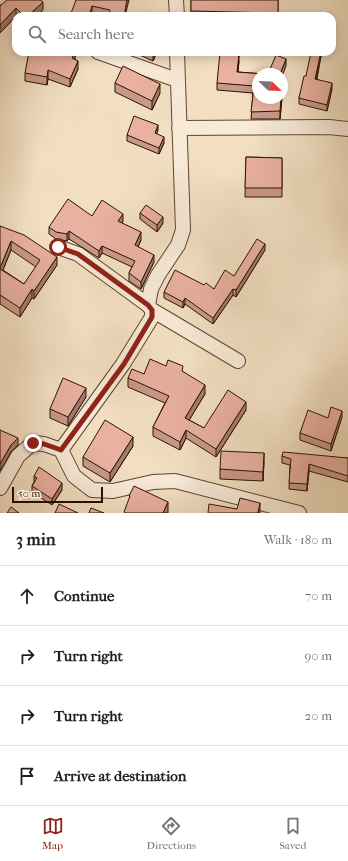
<!DOCTYPE html>
<html lang="en">
<head>
<meta charset="utf-8">
<style>
  body { margin:0; font-family:"IM FELL French Canon",serif; background:#f6f6f6; color:#202124 }
  .compass { position:absolute; left:252px; top:68px; width:36px; height:36px; border-radius:50%; background:#fff; box-shadow:0 2px 10px #0003; rotate:113deg }
  .scale { position:absolute; left:12px; bottom:10px; width:91px; box-sizing:border-box; padding-left:4px; border:2px solid #2d1201; border-top:0; font-size:11px; line-height:14px; white-space:nowrap; color:#2d1201; -webkit-text-stroke:3px #f7ead7; paint-order:stroke }
  .stop { position:absolute; width:12px; height:12px; margin:-9px; border:3px solid #8f2418; border-radius:50%; background:#fff }
  .stop.end { background:#8f2418; border-color:#fff; box-shadow:0 1px 4px #0008 }
  .list { margin:0; padding:0; list-style:none }
  h2 { display:flex; justify-content:space-between; align-items:center; height:52px; margin:0; padding:0 16px; font-size:17px }
  h2 small { font-size:13px; font-weight:400; color:#757577 }
  .list li { display:grid; grid-template-columns:26px 1fr auto; gap:12px; align-items:center; box-sizing:border-box; height:60px; padding:0 16px; border-top:1px solid #e0e0e0 }
  .list b { display:block; font-size:15px; white-space:nowrap }
  .list em { font-size:13px; font-style:normal; color:#757577 }
  .icon { flex:none; width:22px; height:22px; fill:none; stroke:currentColor; stroke-width:2; stroke-linecap:round; stroke-linejoin:round }
  .map { position:relative; flex:none; width:348px; height:513px; overflow:hidden }
  .search { position:absolute; background:#fff; box-shadow:0 2px 10px #0003; left:12px; right:12px; top:12px; height:44px; display:flex; align-items:center; gap:10px; box-sizing:border-box; padding:0 14px; border-radius:12px; color:#757577; font-size:15px }
  .sheet { height:292px; background:#fff }
  nav { display:flex; justify-content:space-around; align-items:center; box-sizing:border-box; height:56px; border-top:1px solid #e0e0e0; background:#fff; font-size:11px; color:#757577 }
  nav a { display:grid; justify-items:center; gap:2px }
  nav .on { color:#8f2418 }
  .map>svg:first-child { display:block }
  .lines { fill:none; stroke-linecap:round; stroke-linejoin:round }
  .street-casing { stroke:#5e4531; stroke-width:16 }
  .street { stroke:#f7ead7; stroke-width:14 }
  .wall { fill:#c8988a; stroke:#2d1201; fill-rule:evenodd }
  .shaded-wall { fill:#a37c70; stroke:#2d1201 }
  .building { fill:#e9b1a0; stroke:#2d1201 }
  .route { stroke:#8f2418; stroke-width:5 }
</style>
</head>
<body>
<div class="map">
<svg width="348" height="513" viewBox="0 0 348 513">
  <rect width="100%" height="100%" fill="#f2dfc2"/>
  <filter id="stains"><feTurbulence type="fractalNoise" baseFrequency=".005" numOctaves="4"/><feColorMatrix values="0 0 0 0 .2 0 0 0 0 .09 0 0 0 0 .02 0 0 0 .5 -.17"/></filter>
  <radialGradient id="worn" r=".72"><stop offset=".6" stop-color="#630" stop-opacity="0"/><stop offset="1" stop-color="#630" stop-opacity=".3"/></radialGradient>
  <g class="lines">
    <g class="street-casing">
      <path id="street" d="M176,0L177,16
        M98,52L177,80
        M179,128L329,127L348,129
        M58,247L78,254L148,305L152,310V317L123,364L61,450
        M148,305L151,289L158,275L178,245L183,230L177,52
        M152,310L238,361
        M0,488L18,456L33,443L44,444L61,450L74,476L92,490L113,491L153,482L175,481L299,513"/>
    </g>
    <use href="#street" class="street"/>
  </g>
  <path class="wall" d="M104,0L125,16H107L92,13L70,16Z
    M191,0H278V16H191Z
    M0,5L43,10L36,16H16L0,33Z
    M75,52V59L78,69L70,87L48,79L47,85L25,81V73Z
    M133,52H157L153,61Z
    M321,52V56L317,79L332,89L327,111L299,104V98L306,76Z
    M239,61L238,72L264,74L258,98H282L280,119H251L253,93L217,90V83Z
    M115,83L160,93L152,110L115,92Z
    M158,130L156,134L164,143L159,154L127,141V135Z
    M246,157L282,158V197H245Z
    M140,213L163,223L157,232L140,219Z
    M92,216L123,221L122,223L141,240L138,247L154,262L141,289L129,281V273L132,267L102,253L99,258L69,239L67,241L56,239L49,234V227Z
    M0,226L57,265L34,299L32,298L20,317L0,304ZM11,250L36,267L24,284L3,270Z
    M265,250L236,297L233,295L213,324L185,304L183,308L164,298V292L204,285L214,289L234,276Z
    M183,372L205,394L189,420L204,428L246,410L216,457L186,438L180,450L153,436V427L165,403L128,387V378L144,374Z
    M86,397L68,426L50,418V409Z
    M342,417L331,451L300,440V433L328,418Z
    M133,446L110,482L83,466V457Z
    M282,456L348,458V482L309,471L307,491L289,489L290,465L282,463Z
    M264,462L263,481L220,479V469Z
    M34,476L62,490L52,505L32,492V486L34,482Z"/>
  <path class="shaded-wall" d="M127,0H129L125,16H124Z
    M43,2V10L36,16H28Z
    M92,6V13L91,16H89Z
    M16,8V16L0,33V25Z
    M75,52V59L72,66V58Z
    M154,52H157L153,61V55Z
    M321,52V56L315,85V79Z
    M239,54V61L237,79V72Z
    M286,59V66L282,76V74H280Z
    M78,61V69L70,87V79Z
    M48,70V79L47,85V77Z
    M332,83V89L327,111V105Z
    M160,84V93L152,110V101Z
    M281,98H282L280,119V111Z
    M158,125V130L155,138V133Z
    M164,137V143L159,154V148Z
    M123,214V221L118,228V221Z
    M163,217V223L157,232V225Z
    M69,231V239L67,241V234Z
    M141,232V240L135,253V245Z
    M11,241V250L0,277V268Z
    M265,244V250L236,297V290Z
    M102,246V253L99,258V251Z
    M154,255V262L141,289V282Z
    M57,257V265L34,299V291Z
    M32,289V298L20,317V308Z
    M233,289V295L213,324V318Z
    M185,298V304L183,308V302Z
    M205,385V394L185,427V418Z
    M86,388V397L68,426V417Z
    M246,402V410L216,457V449Z
    M342,411V417L331,451V444Z
    M186,430V438L180,450V442Z
    M133,437V446L110,482V473Z
    M18,438V445L11,452L0,471V464L11,445Z
    M264,453V462L263,481V472Z
    M309,464V471L307,491V484Z
    M62,483V490L52,505V499Z
    M168,502V513H163Z
    M260,503V513H258Z"/>
  <path class="building" d="M7,0H40L43,2L28,16H24L16,8L0,25V5V6Z
    M76,0H127L124,16H109L110,10L92,6L89,16H70Z
    M191,0H278V13L191,11Z
    M29,52H75L72,58L78,61L70,79L48,70L47,77L25,73Z
    M147,52H154L153,55Z
    M220,52L239,54L237,72L264,74H258V98H281L280,111L251,112L254,86L217,83Z
    M311,52H321L315,79L332,83L327,105L299,98L304,76H306Z
    M276,55L286,59L280,74H268Z
    M123,66L160,84L152,101L115,83Z
    M134,116L158,125L155,133L164,137L159,148L127,135Z
    M246,157L282,158V188H245Z
    M68,199L92,216L102,200L123,214L118,221L141,232L135,245L154,255L141,282L129,273L135,261L102,246L99,251L69,231L67,234L56,232L49,227Z
    M146,205L163,217L157,225L140,213Z
    M0,226L24,235L57,257L34,291L32,289L20,308L0,295V269L24,284L40,260L11,241L0,268Z
    M257,239L265,244L236,290L233,289L213,318L185,298L183,302L164,292L175,270L204,285L206,283L214,289L225,270L234,276Z
    M150,359L166,366L168,360L183,366L182,371L205,385L185,418L204,428L228,390L246,402L216,449L186,430L180,442L153,427L169,396L128,378L132,369L144,374Z
    M63,378L86,388L68,417L50,409Z
    M331,407L342,411L331,444L300,433L308,410L328,418Z
    M105,420L133,437L110,473L83,457Z
    M0,430L18,438L11,445L0,464Z
    M221,451L264,453L263,472L220,469Z
    M283,452L348,458V476L309,464L307,484L289,483L291,459L282,456Z
    M39,467L62,483L52,499L32,486L37,478L34,476Z
    M134,486L168,502L163,513H126L124,512L130,496H129Z
    M240,498L260,503L258,513H208L209,504L237,509Z
    M59,504L78,513H55Z
    M11,507L19,513H7Z
    M91,508L104,513H89Z"/>
  <g class="lines">
    <path class="route" d="M33,443L44,444L61,450L124,364L152,317V310L148,305L78,254L58,247"/>
  </g>
  <rect width="100%" height="100%" filter="url(#stains)"/>
  <rect width="100%" height="100%" fill="url(#worn)"/>
</svg>
<svg class="compass" viewBox="-18 -18 36 36"><path d="M0-13l5 13h-10z" fill="#e53935"/><path d="M0 13l5-13h-10z" fill="#757577"/></svg>
<div class="scale">50 m</div>
<div class="stop" style="left:58px;top:247px"></div>
<div class="stop end" style="left:33px;top:443px"></div>
<div class="search"><svg class="icon" aria-label="search" viewBox="0 0 24 24"><circle cx="10" cy="10" r="6"/><path d="M15 15l6 6"/></svg>Search here</div>
</div>
<section class="sheet">
<h2>3 min<small>Walk · 180 m</small></h2>
<ul class="list">
<li><svg class="icon" aria-label="ahead" viewBox="0 0 24 24"><path d="M12 20V5M6 11l6-6 6 6"/></svg><div><b>Continue</b></div><em>70 m</em></li>
<li><svg class="icon" aria-label="right" viewBox="0 0 24 24"><path d="M7 20v-9h11M14 6l5 5-5 5"/></svg><div><b>Turn right</b></div><em>90 m</em></li>
<li><svg class="icon" aria-label="right" viewBox="0 0 24 24"><path d="M7 20v-9h11M14 6l5 5-5 5"/></svg><div><b>Turn right</b></div><em>20 m</em></li>
<li><svg class="icon" aria-label="arrive" viewBox="0 0 24 24"><path d="M6 21V4h12l-3 4 3 4H6"/></svg><div><b>Arrive at destination</b></div></li>
</ul>
</section>
<nav>
<a class="on"><svg class="icon" aria-label="map" viewBox="0 0 24 24"><path d="M3 6l6-2 6 2 6-2v14l-6 2-6-2-6 2zM9 4v14M15 6v14"/></svg>Map</a>
<a><svg class="icon" aria-label="directions" viewBox="0 0 24 24"><path d="M12 3l9 9-9 9-9-9zM9 14v-3h6M13 9l2 2-2 2"/></svg>Directions</a>
<a><svg class="icon" aria-label="saved" viewBox="0 0 24 24"><path d="M7 4h10v16l-5-4-5 4z"/></svg>Saved</a>
</nav>
</body>
</html>
